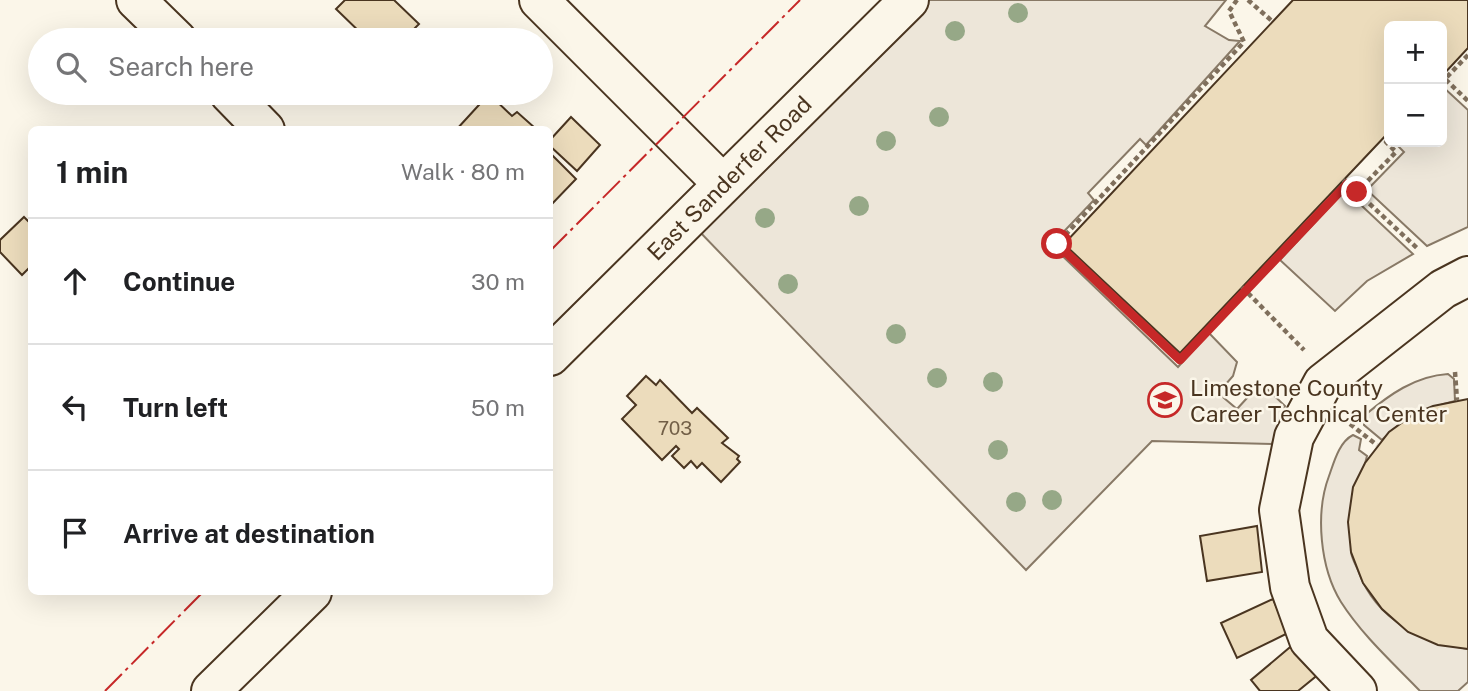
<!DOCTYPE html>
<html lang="en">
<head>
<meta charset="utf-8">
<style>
  body { margin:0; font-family:"Public Sans",sans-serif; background:#f6f6f6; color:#202124 }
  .controls { position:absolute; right:21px; top:21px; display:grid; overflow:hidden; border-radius:10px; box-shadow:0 7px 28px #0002 }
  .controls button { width:63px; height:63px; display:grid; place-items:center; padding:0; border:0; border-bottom:2px solid #e0e0e0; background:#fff; color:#202124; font:35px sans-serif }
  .stop { position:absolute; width:21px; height:21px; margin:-16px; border:5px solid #c62828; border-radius:50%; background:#fff }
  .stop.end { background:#c62828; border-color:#fff; box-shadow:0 2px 7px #0008 }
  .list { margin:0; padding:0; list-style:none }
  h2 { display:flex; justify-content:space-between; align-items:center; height:91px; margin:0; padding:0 28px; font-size:30px }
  h2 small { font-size:23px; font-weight:400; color:#757577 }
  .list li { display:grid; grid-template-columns:46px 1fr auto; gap:21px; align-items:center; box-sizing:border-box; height:126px; padding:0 28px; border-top:2px solid #e0e0e0 }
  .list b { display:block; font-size:26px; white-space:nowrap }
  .list em { font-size:23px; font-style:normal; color:#757577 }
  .icon { flex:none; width:38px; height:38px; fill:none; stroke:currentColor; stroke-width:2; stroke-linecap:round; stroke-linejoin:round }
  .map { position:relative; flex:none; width:1468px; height:691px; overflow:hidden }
  .search { position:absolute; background:#fff; box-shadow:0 7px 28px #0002; left:28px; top:28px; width:525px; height:77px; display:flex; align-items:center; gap:18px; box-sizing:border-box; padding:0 24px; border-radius:38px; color:#757577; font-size:26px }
  .panel { position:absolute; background:#fff; box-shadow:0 7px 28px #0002; left:28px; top:126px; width:525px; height:469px; border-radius:10px }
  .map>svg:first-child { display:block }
  .green { fill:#ede6d9; stroke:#887966; stroke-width:2 }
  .building { fill:#ecdcbc; stroke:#4a3520; stroke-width:2 }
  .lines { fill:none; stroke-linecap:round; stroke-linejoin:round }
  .minor-casing { stroke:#4a3520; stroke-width:42 }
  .path { stroke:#7f6f5c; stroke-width:4.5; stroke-dasharray:5 3.5; stroke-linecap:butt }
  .minor { stroke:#fbf6e9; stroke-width:38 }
  .power { stroke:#c62828; stroke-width:2; stroke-dasharray:24 5 3.5 5; stroke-linecap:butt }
  .tree { fill:#96a887 }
  .route { stroke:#c62828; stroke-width:9 }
  .labels { text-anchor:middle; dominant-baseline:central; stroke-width:5; stroke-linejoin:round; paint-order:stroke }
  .number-label { font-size:19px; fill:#725f47 }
  .street-label { font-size:23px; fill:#4a3520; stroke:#fbf6e9 }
  .poi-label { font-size:23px; fill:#4a3520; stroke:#fbf6e9; text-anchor:start }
</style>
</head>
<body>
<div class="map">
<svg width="1468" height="691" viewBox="0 0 1468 691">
  <rect width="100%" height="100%" fill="#fbf6e9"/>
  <path class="green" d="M929,0H1226L1205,26L1229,40L1240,41L1146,145L1140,139L1088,193L1094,200L1051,245L1178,367L1209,333L1237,362L1233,376L1218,393L1237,409L1257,387L1264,386L1285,406L1272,444L1152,441L1026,570L697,229Z
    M1442,86L1468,110V227L1427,246L1367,190L1404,152L1394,142H1442Z
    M1345,190L1413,254L1367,281L1335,311L1280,260Z
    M1448,374L1454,379L1455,401C1429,407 1400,420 1382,440L1364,425L1365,415C1389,395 1415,376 1448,374Z
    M1353,435L1361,439L1359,450L1367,456C1363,470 1350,539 1351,552C1352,559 1357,567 1359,573C1377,620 1421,642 1468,649V682L1458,691H1420C1393,663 1362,635 1341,602C1320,568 1315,513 1329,476C1334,462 1339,442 1353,435Z"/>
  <path class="building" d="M345,0H394L419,24L403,40H368L336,9Z
    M1293,0H1468V48L1442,76V26H1389V132L1180,353L1064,244Z
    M489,94L512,116L517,112L535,128L456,130Z
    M571,117L600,145L577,171L550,146V140Z
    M550,153L576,179L550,206Z
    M24,217L32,225V265L22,275L0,252V240Z
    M646,376L656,385L660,380L692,413L697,408L728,438L722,443L739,456L737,459L740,462L721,482L702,463L697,468L691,461L684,468L672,456L679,449L676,446L662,460L622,419L636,405L627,396Z
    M1468,399V649L1438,645L1408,632L1382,609L1363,583L1351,552L1348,522L1353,487L1365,463L1389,432L1414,414L1433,406Z
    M1257,526L1262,572L1207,581L1200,536Z
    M1273,599L1288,633L1237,658L1221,623Z
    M1295,643L1320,673L1298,691H1260L1251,680Z"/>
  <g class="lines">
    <g class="minor-casing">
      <path id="minor" d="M136,0L177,40
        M539,0L723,184
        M229,93L265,130
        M550,356L909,0
        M211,691L312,592
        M1357,691L1309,640L1290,587L1279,510L1294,437L1323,383L1443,289L1468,276"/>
    </g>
    <path class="path" d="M1237,0L1229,11L1244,42L1057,244L1180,360L1347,184
      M1248,0L1272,21
      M1468,55L1445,79L1468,101
      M1343,180L1357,192L1396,152L1386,142L1389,138
      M1357,192L1418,249
      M1242,287L1304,350
      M1455,372L1457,400
      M1350,424L1377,445"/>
    <use href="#minor" class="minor"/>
    <path class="power" d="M550,251L800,0
      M105,691L203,592"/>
  </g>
  <g class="tree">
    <circle cx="1018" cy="13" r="10"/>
    <circle cx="955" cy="31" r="10"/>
    <circle cx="939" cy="117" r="10"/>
    <circle cx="886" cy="141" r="10"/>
    <circle cx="859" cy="206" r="10"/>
    <circle cx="765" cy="218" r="10"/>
    <circle cx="788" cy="284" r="10"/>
    <circle cx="896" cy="334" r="10"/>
    <circle cx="937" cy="378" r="10"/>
    <circle cx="993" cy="382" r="10"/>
    <circle cx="998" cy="450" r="10"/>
    <circle cx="1052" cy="500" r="10"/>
    <circle cx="1016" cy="502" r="10"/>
  </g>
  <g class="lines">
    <path class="route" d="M1057,244L1180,360L1347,184L1357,192"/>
  </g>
  <defs>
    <g id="school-ring" transform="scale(1.75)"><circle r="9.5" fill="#fbf6e9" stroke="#c62828" stroke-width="1.5"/><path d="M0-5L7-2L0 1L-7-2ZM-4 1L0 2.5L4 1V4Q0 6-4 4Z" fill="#c62828"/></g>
  </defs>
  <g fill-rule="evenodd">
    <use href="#school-ring" x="1165" y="400"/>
  </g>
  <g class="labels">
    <g class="number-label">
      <text x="675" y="428">703</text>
    </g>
    <g class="street-label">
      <text transform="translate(729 178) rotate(-45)">East Sanderfer Road</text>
    </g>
    <g class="poi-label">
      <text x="1190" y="387">Limestone County<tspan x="1190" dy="26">Career Technical Center</tspan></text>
    </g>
  </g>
</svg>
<div class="controls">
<button>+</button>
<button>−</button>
</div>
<div class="stop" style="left:1057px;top:244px"></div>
<div class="stop end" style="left:1357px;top:192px"></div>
<div class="search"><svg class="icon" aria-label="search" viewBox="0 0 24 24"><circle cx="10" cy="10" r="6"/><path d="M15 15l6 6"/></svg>Search here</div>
<section class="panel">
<h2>1 min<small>Walk · 80 m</small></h2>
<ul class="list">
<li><svg class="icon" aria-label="ahead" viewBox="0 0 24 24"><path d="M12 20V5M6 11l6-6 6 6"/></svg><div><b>Continue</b></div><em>30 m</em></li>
<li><svg class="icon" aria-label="left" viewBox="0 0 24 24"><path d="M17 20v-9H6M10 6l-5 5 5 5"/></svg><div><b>Turn left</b></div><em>50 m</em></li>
<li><svg class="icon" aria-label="arrive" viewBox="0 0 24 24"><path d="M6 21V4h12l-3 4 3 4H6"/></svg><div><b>Arrive at destination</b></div></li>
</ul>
</section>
</div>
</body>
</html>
